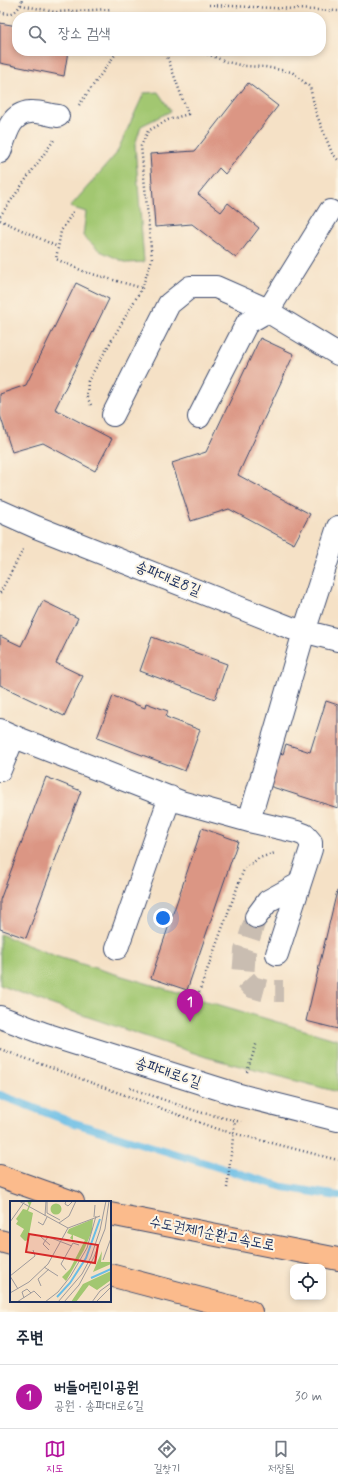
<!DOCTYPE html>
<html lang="ko">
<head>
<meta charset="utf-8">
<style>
  body { margin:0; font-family:Mynerve,"Poor Story",sans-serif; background:#f6f6f7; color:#1f2937 }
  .controls { position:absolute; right:12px; bottom:12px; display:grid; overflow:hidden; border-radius:8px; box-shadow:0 2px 6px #0003 }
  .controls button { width:36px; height:36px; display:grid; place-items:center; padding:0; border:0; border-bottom:1px solid #e0e1e3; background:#fff; color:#1f2937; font:20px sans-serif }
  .you { position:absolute; left:163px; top:918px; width:14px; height:14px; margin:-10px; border:3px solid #fff; border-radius:50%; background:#1a73e8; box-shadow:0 0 0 6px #1a73e833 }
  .badge { display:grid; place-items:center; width:26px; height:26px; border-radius:50%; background:#b5179e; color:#fff; font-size:13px; font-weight:700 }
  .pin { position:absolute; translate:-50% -33px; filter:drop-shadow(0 1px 2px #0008) }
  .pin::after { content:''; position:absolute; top:21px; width:14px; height:12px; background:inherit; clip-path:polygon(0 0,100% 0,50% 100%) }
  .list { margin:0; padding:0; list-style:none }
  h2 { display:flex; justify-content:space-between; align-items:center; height:52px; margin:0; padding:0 16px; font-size:17px }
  h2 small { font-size:13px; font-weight:400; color:#747a83 }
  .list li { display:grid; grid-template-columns:26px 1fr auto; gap:12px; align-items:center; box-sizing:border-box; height:64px; padding:0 16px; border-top:1px solid #e0e1e3 }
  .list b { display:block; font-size:15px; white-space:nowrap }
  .list p { margin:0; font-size:13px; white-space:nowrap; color:#747a83 }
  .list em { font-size:13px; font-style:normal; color:#747a83 }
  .icon { flex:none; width:22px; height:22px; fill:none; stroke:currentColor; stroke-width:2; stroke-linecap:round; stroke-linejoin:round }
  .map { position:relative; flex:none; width:338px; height:1312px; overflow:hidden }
  .search { position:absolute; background:#fff; box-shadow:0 2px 6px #0003; left:12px; right:12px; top:12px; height:44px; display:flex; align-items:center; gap:10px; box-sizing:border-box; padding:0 14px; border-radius:16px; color:#747a83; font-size:15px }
  .sheet { height:116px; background:#fff }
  nav { display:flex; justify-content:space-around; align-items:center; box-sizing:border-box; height:56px; border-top:1px solid #e0e1e3; background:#fff; font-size:11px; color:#747a83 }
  nav a { display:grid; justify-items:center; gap:2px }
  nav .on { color:#b5179e }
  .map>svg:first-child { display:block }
  .green { fill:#a2c771; stroke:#5e7b68 }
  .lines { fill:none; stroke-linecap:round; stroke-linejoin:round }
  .stream { stroke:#69bde6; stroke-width:8 }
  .building { fill:#db9684 }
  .minor-tunnel { stroke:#c9bdb1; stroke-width:22; stroke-dasharray:22 11; stroke-linecap:butt }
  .minor-casing { stroke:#3c4a6e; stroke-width:24 }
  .highway-casing { stroke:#3c4a6e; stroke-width:24 }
  .path { stroke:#3c4a6e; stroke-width:2.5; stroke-dasharray:1 3; stroke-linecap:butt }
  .minor { stroke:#fff; stroke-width:22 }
  .highway { stroke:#fbbb8c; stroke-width:22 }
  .labels { text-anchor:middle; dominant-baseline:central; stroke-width:4; stroke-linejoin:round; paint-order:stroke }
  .street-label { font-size:15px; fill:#1b2f5e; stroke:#fcf5e5 }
  .inset-river { fill:none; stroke:#69bde6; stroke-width:2 }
  .inset-road { fill:none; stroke:#9e9a9c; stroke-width:1 }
  .view { fill:#d62828; fill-opacity:0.15; stroke:#d62828; stroke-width:2 }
  .inset-edge { fill:none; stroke:#1b2f5e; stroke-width:2 }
</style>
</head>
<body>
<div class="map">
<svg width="338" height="1312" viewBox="0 0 338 1312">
  <rect width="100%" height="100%" fill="#fcf5e5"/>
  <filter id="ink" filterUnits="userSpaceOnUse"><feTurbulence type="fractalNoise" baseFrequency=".025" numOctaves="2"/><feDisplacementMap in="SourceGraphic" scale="8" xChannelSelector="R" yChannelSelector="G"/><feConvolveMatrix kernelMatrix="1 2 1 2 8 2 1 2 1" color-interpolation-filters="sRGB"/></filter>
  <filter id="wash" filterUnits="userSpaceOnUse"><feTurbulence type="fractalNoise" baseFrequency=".012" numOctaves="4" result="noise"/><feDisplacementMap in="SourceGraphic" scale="16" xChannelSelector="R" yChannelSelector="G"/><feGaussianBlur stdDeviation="0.9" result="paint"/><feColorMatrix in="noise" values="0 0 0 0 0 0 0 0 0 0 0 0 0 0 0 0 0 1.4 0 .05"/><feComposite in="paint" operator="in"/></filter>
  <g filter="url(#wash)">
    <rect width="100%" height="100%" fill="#f5e1c6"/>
    <path class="green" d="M158,92L171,111L141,126L135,145L144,262L127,263L100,251L83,236L86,212L70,207L116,154L144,93Z
      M0,934L58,957L338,1040V1092L206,1057L50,1004L0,985Z"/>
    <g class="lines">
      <path class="stream" d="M0,1095L68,1121L283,1187L338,1196"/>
    </g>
    <g id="blocks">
      <path class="building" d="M0,23L17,26V51H68L64,76L0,63Z
        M248,83L278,106L225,174L219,168L198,194L221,212L228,203L259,228L236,258L192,224L155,227L150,154L195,151Z
        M76,283L109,299L55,409L112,439L95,471L43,443L12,452L0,415V394L26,385Z
        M260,338L294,354L238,475L310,514L294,544L229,509L191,521L172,463L206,452Z
        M43,601L78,618L56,663L83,676L64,716L0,685V636L21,646Z
        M152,637L227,664L215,699L140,671Z
        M113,696L145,708L146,703L168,711L166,717L200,730L185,771L97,738Z
        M326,701L338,705V808L269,786L280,753L283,754L286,744L310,752Z
        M46,777L81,791L26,938L0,929V900Z
        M202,828L238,841L187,990L151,978Z
        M337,891H338V1029L306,1021Z"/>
    </g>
  </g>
  <g filter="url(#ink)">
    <use href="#blocks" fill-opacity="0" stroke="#3c4a6e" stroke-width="1"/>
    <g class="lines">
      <path class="minor-tunnel" d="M256,917L245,951L243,977L252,987L267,991H283"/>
      <g class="minor-casing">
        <path id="minor" d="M0,152C6,136 9,114 30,112C38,111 49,115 58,116
          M113,415L169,304L190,287H216L259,306L338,354
          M199,417L247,323L268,311L330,211
          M0,511L36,527L291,628L338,640
          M0,730L20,739L181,802L249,821L297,832L305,835L311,842V849L277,954
          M0,770L14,736
          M249,821L304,632L338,527
          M256,917L268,901L299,884
          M117,948L170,797
          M0,1017L45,1034L239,1095L338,1120"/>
      </g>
      <g class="highway-casing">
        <path id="highway" d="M0,1176L73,1202
          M110,1214L338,1259
          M0,1241L11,1244
          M110,1275L251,1312"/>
      </g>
      <path class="path" d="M21,5L55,12L112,9
        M209,5L338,11
        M0,12C11,17 19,11 22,0
        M200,51L227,62L244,66L265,67L292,72L310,87L316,113L332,153L338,160
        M79,105L117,52L119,51
        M73,212L61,231L56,259L85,272L142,288
        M0,216L54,140
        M0,220L58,247
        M91,405L87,397L88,381L142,288L152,259L141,146L148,131L168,120L188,114L167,56
        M0,593L24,548
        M199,992L244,869L259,858L275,853
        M0,1049L217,1129L338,1160
        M247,1072L257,1042
        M130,1088L199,1112L241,1122
        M227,1188L235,1121"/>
      <use href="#minor" class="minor"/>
      <use href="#highway" class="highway"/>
    </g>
  </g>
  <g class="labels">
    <g class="street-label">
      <text transform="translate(168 579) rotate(22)">송파대로8길</text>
      <text transform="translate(168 1073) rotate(18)">송파대로6길</text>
      <text transform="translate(212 1234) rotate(11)">수도권제1순환고속도로</text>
    </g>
  </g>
  <g transform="translate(10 1201)">
    <rect width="101" height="101" fill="#f5e1c6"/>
    <path d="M17,0H22L18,10L23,12L18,39L15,40L10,35L14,28L6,23L8,20L6,18L13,8L17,9L19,4ZM40.5 8a5.5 5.5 0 1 1 11 0a5.5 5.5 0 1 1-11 0ZM83,18L82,30L74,49L56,80L52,76L60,68L75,39L63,34V39L60,37L62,34L57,32L59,28ZM92,50L91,61H101V63L83,71ZM101,70V79L87,89L79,84L66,101H61L73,83Z" fill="#a2c771"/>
    <path class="inset-river" d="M81,77L101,68M47,96L60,82L76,57L90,18"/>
    <path class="inset-road" d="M9,0L58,27M37,0V12L50,19M56,0L55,3L58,5L63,0M35,15L36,0M84,16L85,4M0,21L15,0M28,21L33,24L37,16M49,22L59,15L66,0M58,27L90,15M30,35L40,44M36,35L62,45M38,36L33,43L39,49M93,59L101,37M34,66L48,75M56,69L51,63L63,42L69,44M0,75L25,55L23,49M0,75L8,88M31,85L28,78L39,68M0,92L19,81L38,63L58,27M14,97L12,91L17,88L21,92M7,101L24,90L31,97M35,101L48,91L60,76L77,47L86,15M48,101L72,73L81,56L90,29L96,0M54,101L69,84L84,56L95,28L99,0M82,101L90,90L101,82M86,101L101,86"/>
    <path class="view" d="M19,33L88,44L85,62L16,51Z"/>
    <rect width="101" height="101" class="inset-edge"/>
  </g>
</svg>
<div class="controls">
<button><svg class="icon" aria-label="locate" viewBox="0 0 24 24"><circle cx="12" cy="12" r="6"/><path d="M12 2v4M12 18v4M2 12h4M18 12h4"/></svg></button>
</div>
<div class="you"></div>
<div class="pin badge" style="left:190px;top:1022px">1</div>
<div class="search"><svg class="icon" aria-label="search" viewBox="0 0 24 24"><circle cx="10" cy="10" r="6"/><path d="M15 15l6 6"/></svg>장소 검색</div>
</div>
<section class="sheet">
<h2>주변<small></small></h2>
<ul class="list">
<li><span class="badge">1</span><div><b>버들어린이공원</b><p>공원 · 송파대로6길</p></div><em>30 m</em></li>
</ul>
</section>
<nav>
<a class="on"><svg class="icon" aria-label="map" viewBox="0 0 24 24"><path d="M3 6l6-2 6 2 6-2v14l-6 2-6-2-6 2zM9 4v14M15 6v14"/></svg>지도</a>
<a><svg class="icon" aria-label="directions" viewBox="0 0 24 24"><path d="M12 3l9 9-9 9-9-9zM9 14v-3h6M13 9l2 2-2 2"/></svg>길찾기</a>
<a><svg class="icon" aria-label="saved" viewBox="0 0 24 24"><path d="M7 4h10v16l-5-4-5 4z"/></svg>저장됨</a>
</nav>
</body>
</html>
